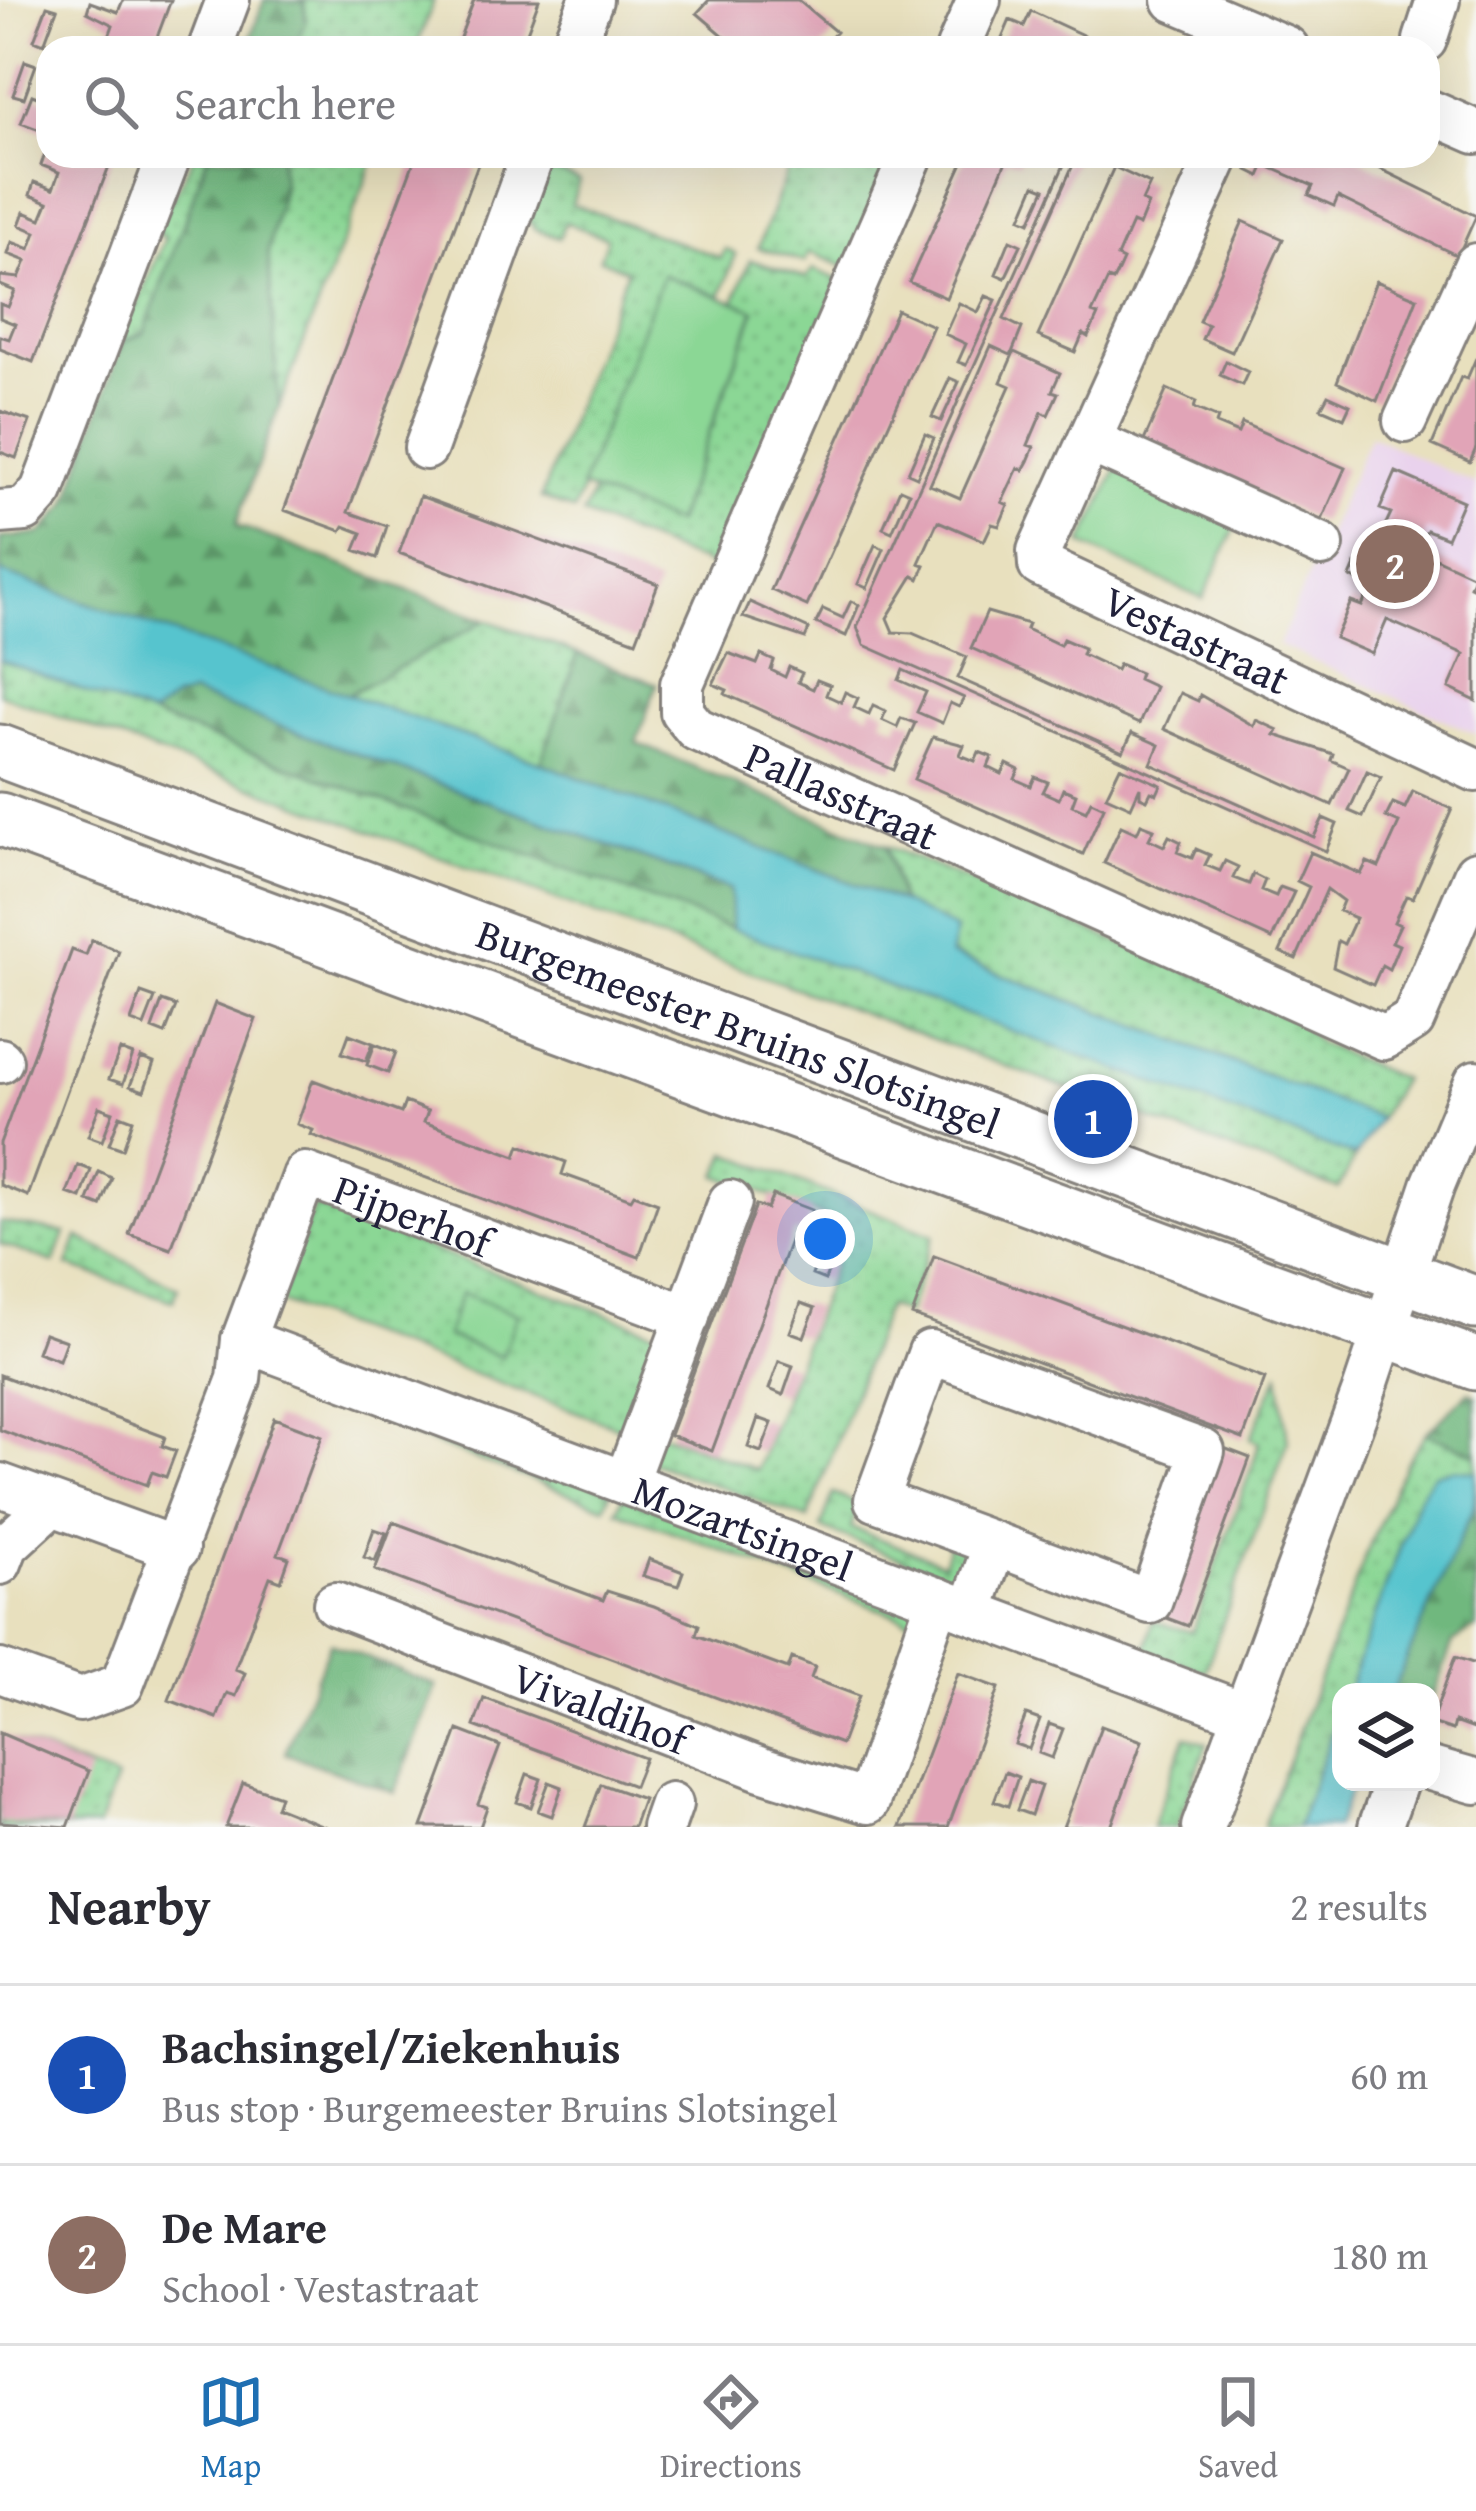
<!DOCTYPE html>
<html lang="en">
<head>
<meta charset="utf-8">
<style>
  body { margin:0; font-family:"Gentium Book Plus",serif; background:#f7f7f7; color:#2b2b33 }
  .controls { position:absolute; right:36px; bottom:36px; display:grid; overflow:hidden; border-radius:24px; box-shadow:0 12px 48px #0002 }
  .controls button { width:108px; height:108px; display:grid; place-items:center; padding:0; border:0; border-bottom:3px solid #e1e1e2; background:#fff; color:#2b2b33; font:60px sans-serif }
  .you { position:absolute; left:825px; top:1239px; width:42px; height:42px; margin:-30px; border:9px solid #fff; border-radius:50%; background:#1a73e8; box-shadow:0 0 0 18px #1a73e833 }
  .badge { display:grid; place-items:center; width:78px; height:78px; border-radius:50%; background:#1f6fb2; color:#fff; font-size:39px; font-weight:700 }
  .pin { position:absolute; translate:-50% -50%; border:6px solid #fff; box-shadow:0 3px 12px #0006 }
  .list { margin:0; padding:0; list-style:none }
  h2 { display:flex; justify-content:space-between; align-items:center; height:156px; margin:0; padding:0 48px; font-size:51px }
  h2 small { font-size:39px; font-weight:400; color:#7c7c81 }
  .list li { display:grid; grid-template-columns:78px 1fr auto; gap:36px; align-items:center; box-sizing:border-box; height:180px; padding:0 48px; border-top:3px solid #e1e1e2 }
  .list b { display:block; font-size:45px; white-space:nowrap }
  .list p { margin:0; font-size:39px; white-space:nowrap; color:#7c7c81 }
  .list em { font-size:39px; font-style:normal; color:#7c7c81 }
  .icon { flex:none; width:66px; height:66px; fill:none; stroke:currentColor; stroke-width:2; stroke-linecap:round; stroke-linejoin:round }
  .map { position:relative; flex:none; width:1476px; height:1827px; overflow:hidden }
  .search { position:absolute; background:#fff; box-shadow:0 12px 48px #0002; left:36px; right:36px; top:36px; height:132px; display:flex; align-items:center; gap:30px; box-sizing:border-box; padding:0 42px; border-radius:36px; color:#7c7c81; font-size:45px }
  .sheet { height:516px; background:#fff }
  nav { display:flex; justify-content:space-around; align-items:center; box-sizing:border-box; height:168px; border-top:3px solid #e1e1e2; background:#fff; font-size:33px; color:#7c7c81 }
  nav a { display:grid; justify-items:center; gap:6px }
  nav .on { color:#1f6fb2 }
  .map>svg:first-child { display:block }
  .built { fill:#e9d2ed }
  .grass { fill:url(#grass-dots); stroke:#567c68; stroke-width:3 }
  .forest { fill:url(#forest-firs); stroke:#496d5c; stroke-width:3 }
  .park { fill:#8bd795; stroke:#567c68; stroke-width:3 }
  .water { fill:#57c4ce; stroke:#3c7384; stroke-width:3 }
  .building { fill:#e1a4b7 }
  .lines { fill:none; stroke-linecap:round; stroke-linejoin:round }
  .minor-casing { stroke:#85817c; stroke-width:48 }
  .major-casing { stroke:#85817c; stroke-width:57 }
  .minor { stroke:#fff; stroke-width:42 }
  .major { stroke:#fff; stroke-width:51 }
  .labels { text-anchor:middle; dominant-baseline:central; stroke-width:9; stroke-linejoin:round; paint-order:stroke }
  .street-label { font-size:42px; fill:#22223b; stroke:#f6f6f2 }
</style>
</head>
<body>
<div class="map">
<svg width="1476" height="1827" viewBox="0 0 1476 1827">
  <defs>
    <pattern id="grass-dots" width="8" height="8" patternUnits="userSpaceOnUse" patternTransform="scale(3)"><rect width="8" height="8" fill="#8bd795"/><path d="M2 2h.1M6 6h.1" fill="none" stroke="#78b881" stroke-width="1.8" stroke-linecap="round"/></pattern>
    <pattern id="forest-firs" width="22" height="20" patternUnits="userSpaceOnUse" patternTransform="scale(3)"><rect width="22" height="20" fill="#70b87e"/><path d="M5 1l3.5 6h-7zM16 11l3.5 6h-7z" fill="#5c9568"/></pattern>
  </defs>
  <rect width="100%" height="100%" fill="#f6f6f2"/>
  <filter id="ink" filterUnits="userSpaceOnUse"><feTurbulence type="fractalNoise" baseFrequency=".00833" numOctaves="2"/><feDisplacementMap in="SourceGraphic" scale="24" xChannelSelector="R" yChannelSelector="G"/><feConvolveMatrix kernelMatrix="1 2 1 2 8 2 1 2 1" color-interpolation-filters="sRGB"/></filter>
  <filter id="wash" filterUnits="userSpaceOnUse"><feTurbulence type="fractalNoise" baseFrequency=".004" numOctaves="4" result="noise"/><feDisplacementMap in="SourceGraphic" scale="48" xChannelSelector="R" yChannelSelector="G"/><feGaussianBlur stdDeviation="2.7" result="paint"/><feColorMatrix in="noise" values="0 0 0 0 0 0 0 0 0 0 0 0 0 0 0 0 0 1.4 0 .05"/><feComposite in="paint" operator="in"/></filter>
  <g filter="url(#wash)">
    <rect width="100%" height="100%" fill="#e8e0be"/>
    <path class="built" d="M1370,436L1476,484V734L1278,645Z"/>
    <path class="grass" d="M299,0H434L416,48H295L306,22L304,2Z
      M194,156H208L144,333L122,342L126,303L136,307L165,238L156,233C164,206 183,183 194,156Z
      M279,156H375L279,407L268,251L283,185Z
      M793,156H899L850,269L809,252L805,262L758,248Z
      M556,171L579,181L572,204L721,258L725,249L736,254L720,296L663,275L574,511L541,498L627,270L600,259L607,238L565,222L559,238L535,229L526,218L540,179Z
      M750,260L806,278L813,269L840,280L719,569L583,515L593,491L676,522L755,311L734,302Z
      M487,620L578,654L541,763L347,695Z
      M0,660L1356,1156L1338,1189L0,694Z
      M886,846L1292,1014L1318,1043L1402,1079L1379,1118L949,954L956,930L901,902Z
      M727,1153L934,1235L906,1314L887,1306L808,1519L646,1460L657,1432L757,1470L849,1225L718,1176Z
      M314,1206L666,1336L631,1432L279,1302Z
      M0,1222L65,1233L54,1263L0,1244Z
      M78,1237L178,1288L173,1301L68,1266Z
      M1279,1375L1288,1442L1205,1672L1146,1651L1153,1621L1192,1632L1254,1461L1259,1443L1250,1439Z
      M416,1419L611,1491L605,1507L411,1435Z
      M1426,1433L1476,1454V1472L1453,1469L1419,1496L1347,1692H1341V1708L1297,1827H1263L1372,1539L1406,1463Z
      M833,1494L858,1503L851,1528L943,1563L950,1541L965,1549L970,1562L963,1577L955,1580L821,1528Z
      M623,1496L921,1606L916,1623L617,1511Z
      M0,1735L116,1779L98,1827H0Z
      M1186,1736L1207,1744L1177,1827H1152Z"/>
    <path class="forest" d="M264,0L304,2L306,22L295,48H247Z
      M208,156H279L283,185L268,251L279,407L236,525L487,620L347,695L0,572V538L41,534L68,503L122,342L144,333Z
      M578,654L657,684L636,743L886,846L901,902L541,763Z
      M192,694L731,890L732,929L151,716L174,698Z
      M1469,1392L1476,1395V1454L1426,1433Z
      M1476,1482V1628L1453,1642L1431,1702V1692H1392L1472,1510Z
      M330,1643L437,1686L395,1793L285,1753Z"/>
    <path class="park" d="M663,275L755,310L675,523L581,487Z
      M1120,462L1240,517L1203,599L1082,544Z
      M461,1293L517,1314L502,1357L446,1336Z"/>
    <path class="water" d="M0,572L541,763L901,902L956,930L950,955L1379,1118L1356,1156L1332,1148L732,929L730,889L192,694L174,699L151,716L0,660Z
      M1453,1469L1476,1472L1474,1506L1392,1692H1347L1419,1496L1434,1474Z
      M1341,1708V1782H1354L1336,1827H1297Z"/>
    <g id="blocks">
      <path class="building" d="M123,0H171L153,48H84L89,35L107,42L113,25L87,12L90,2L118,12Z
        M474,0H539L521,48H456Z
        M709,0H798L836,32L822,48H738L697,13Z
        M47,6L57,9L44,44L34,40Z
        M1031,11L1089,38L1085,48H998L1010,20L1024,26Z
        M25,61L36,65L24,98L13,95Z
        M32,95L48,101V133L21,123Z
        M47,147L48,156L64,160L113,156L33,362L0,349V336L9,339L15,324L0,318V304L8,307L15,291L0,285V276L19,278L26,261L8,254L12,242L30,249L36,232L19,225L24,212L41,219L48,202L30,195L34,182L53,189L59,172L41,165Z
        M416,156H481L348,512L387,526L377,558L355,550L362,533L344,526L341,531L284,510Z
        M966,156H1022L1019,163L1007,159L946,298L909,282Z
        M1068,156H1077L1004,319L1022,328L1011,355L991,346L930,485L960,498L1010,386L1001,382L1014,352L1060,373L1052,391L1058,393L1048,415L1042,412L1028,445L1034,447L1028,461L1023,470L1018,468L1002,502L1008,505L999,526L992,524L984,541L938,521L919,563L925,565L919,579L913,576L887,618L893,632L912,633L967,657L958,678L1123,752L1132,733L1159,745L1151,764L1314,837L1323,818L1337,824L1326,851L864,645L857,627Z
        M1255,156H1354L1476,216L1458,256L1338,197L1334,206L1309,195L1313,186L1265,165L1260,176L1248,170Z
        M1114,167L1150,184L1142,201L1148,204L1139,226L1132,223L1117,257L1123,260L1118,271L1113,281L1108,279L1092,313L1098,315L1088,337L1083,334L1075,352L1038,336Z
        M1035,185L1045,189L1030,222L1021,218Z
        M1243,221L1283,239L1232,352L1202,339L1208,325L1199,321Z
        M1010,240L1021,245L1005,278L996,274Z
        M1376,281L1417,298L1377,401L1337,382Z
        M986,296L996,300L966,365L958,362L966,344L945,334L959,303L978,312Z
        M897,310L933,326L807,606L771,590Z
        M1476,358V448L1470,462L1432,445L1461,377L1467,379Z
        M1226,361L1248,372L1242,385L1220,375Z
        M950,378L959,382L941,421L932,417Z
        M1167,389L1196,402L1194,408L1218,418L1216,424L1238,433L1242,423L1345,468L1321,522L1143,443Z
        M1328,395L1350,405L1344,418L1321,408Z
        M0,411L30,421L16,458L0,452Z
        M925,434L934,438L917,477L908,473Z
        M1396,472L1463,501L1447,538L1427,530L1418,550L1474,576L1470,586L1476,589V701L1449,688L1464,654L1387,620L1372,654L1335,638L1351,602L1362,606L1371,586L1350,577L1366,541L1376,545L1391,513L1380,509Z
        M900,489L909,493L892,532L883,528Z
        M420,496L658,584L636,641L399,553Z
        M875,545L884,549L867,588L858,584Z
        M851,601L859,605L846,636L816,623L823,609L843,618Z
        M750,602L809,629L805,638L743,617Z
        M987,612L1028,624L1026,629L1060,645L1063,639L1084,648L1082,654L1116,670L1119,664L1140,673L1138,679L1155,687L1139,724L971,648Z
        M728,653L757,664L761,655L774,661L771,670L785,677L789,667L802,673L798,682L813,689L817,680L830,685L826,695L841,702L845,692L858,698L854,707L869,714L873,705L886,711L882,720L897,727L901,718L915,723L894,770L725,694L727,690L713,684Z
        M903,670L964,698L959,707L950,703L942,723L917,712L926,692L899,680Z
        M1180,693L1198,701L1200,695L1254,726L1256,720L1278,730L1275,735L1333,754L1331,760L1349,768L1332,805L1164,729Z
        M933,737L964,745L960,755L975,761L979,752L992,757L988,767L1002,774L1007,764L1019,770L1015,779L1031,786L1035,777L1048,782L1043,792L1059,799L1063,789L1076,794L1072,805L1086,811L1091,801L1104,807L1083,854L914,779Z
        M1120,767L1161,785L1157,794L1151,792L1147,800L1140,797V787L1131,807L1106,796Z
        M1367,771L1381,777L1363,817L1349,811Z
        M1413,791L1452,809L1413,898L1406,896L1394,922L1400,925L1392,942L1399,945L1389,969L1382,965L1373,985L1333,967L1338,941L1344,944L1356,918L1339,911L1343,901L1327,889L1296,959L1280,952L1309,887L1297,881L1310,852L1361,874L1367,862L1379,867L1399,823L1386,817L1393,803L1405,808Z
        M1141,824L1154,829L1149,839L1164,846L1169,836L1181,842L1177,852L1192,858L1196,849L1210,855L1205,865L1220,871L1225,861L1238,867L1233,878L1249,884L1253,874L1265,880L1261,890L1276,896L1280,887L1294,892L1272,939L1104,863L1121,826L1137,833Z
        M92,940L119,951L28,1196L0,1185V1143L72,950L86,955Z
        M141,993L155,998L144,1026L131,1021Z
        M162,1001L176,1006L165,1034L152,1029Z
        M215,1003L256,1019L171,1249L129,1234Z
        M349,1034L373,1043L366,1061L342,1053Z
        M375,1044L396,1052L388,1073L367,1065Z
        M120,1050L133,1055L123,1084L109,1079Z
        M141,1058L154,1063L144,1091L130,1086Z
        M313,1080L401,1113L405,1102L428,1111L424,1122L516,1156L520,1145L566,1162L562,1174L631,1199L634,1194L658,1203L639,1257L311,1135L313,1130L297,1124Z
        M99,1107L113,1112L102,1141L88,1136Z
        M120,1115L133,1120L123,1149L109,1144Z
        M78,1165L91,1170L81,1198L67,1193Z
        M99,1172L112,1178L101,1206L88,1201Z
        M773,1195L812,1210L804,1232L793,1233L712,1451L670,1435L756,1205L767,1209Z
        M823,1246L836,1251L825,1280L812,1275Z
        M934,1256L1265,1379L1243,1439L912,1315Z
        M801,1303L815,1308L804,1337L790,1332Z
        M44,1333L66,1341L59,1360L37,1352Z
        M779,1361L793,1366L783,1395L769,1389Z
        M0,1375L165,1437L162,1446L176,1451L166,1477L152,1472L147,1485L0,1430Z
        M274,1418L322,1436L278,1554L289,1558L281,1581L270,1577L235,1669L245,1673L236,1696L227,1693L217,1718L169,1700Z
        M758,1418L772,1423L761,1452L748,1447Z
        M1221,1447L1250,1458L1188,1626L1159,1615Z
        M393,1522L603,1600L607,1591L654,1606L699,1625L696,1635L788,1669L792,1658L815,1667L811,1678L859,1696L841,1744L375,1570Z
        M374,1529L386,1533L375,1561L364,1557Z
        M649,1559L683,1572L678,1586L643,1576Z
        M1455,1657L1476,1664V1730L1454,1722L1452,1730L1431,1723Z
        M958,1673L999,1688L989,1717L948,1827H900Z
        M484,1698L645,1758L634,1786L474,1726Z
        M1026,1715L1040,1720L1029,1749L1015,1744Z
        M1049,1724L1063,1729L1052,1758L1039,1753Z
        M1101,1726L1142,1741L1111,1827H1063Z
        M458,1730L500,1746L478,1804L487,1807L480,1827H422Z
        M0,1733L89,1771L68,1827L0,1822Z
        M1005,1772L1018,1777L1008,1806L994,1801Z
        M527,1774L541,1779L531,1807L517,1802Z
        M1028,1781L1041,1786L1031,1815L1017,1810Z
        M549,1782L562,1787L552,1816L538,1811Z
        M243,1783L280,1796L276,1807L326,1827H226Z
        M601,1784L643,1799L633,1827H585Z"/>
    </g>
  </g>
  <g filter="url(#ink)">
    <use href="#blocks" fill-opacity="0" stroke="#85817c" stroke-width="3"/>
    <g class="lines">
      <g class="minor-casing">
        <g id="minor">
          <path d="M1174,0L1287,48"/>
          <path d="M1425,40L1438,0"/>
          <path d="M210,48L228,0"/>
          <path d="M572,48L591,0"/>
          <path d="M958,48L979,0"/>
          <path d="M1428,111L1476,132"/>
          <path id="s1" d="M911,156L682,684V712L696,729L1384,1038L1413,1020L1476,873"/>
          <path id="s2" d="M1218,156L1039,551L1040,565L1476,770"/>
          <path d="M1405,421L1476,265"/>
          <path d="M1090,441L1322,545"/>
          <path d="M426,448L532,156"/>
          <path d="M0,512L25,510L42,491L169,156"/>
          <path d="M0,1060L1,1061"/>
          <path id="s3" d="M243,1340L1242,1713"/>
          <path d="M626,1481L730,1202"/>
          <path d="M0,1485L177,1549"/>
          <path d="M0,1563L7,1545L51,1505"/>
          <path id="s4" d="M335,1604L761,1769L868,1802L938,1599"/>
          <path d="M971,1611L995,1544L876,1500L930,1352L1203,1451L1150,1602L995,1544"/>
          <path id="s5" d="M0,1671L80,1700L122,1685L239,1379L243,1340L305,1174L688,1317"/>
          <path d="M1431,1769L1476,1782"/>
          <path d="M663,1827L671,1804"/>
          <path d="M1203,1827L1364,1391L1433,1185L1476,1082"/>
          <path d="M1380,1827L1396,1782"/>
        </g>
      </g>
      <g class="major-casing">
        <g id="major">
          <path id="s6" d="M0,751L1476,1303"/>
          <path d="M0,819L1476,1364"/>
        </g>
      </g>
      <use href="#minor" class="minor"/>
      <use href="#major" class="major"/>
    </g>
  </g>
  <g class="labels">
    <g class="street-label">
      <text stroke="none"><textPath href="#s2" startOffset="621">Vestastraat</textPath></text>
      <text stroke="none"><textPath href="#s1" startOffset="786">Pallasstraat</textPath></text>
      <text stroke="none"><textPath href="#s6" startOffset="789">Burgemeester Bruins Slotsingel</textPath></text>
      <text stroke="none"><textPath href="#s5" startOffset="789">Pijperhof</textPath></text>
      <text stroke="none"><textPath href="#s3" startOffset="534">Mozartsingel</textPath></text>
      <text stroke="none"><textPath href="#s4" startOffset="285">Vivaldihof</textPath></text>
    </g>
  </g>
</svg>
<div class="controls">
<button><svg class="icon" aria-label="layers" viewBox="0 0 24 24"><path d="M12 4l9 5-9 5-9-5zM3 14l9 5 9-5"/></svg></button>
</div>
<div class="you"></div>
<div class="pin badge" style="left:1093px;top:1119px;background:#1a4fb4">1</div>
<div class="pin badge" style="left:1395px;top:564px;background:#8d6e63">2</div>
<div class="search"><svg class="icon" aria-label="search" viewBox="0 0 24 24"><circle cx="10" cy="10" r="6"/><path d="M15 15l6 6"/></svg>Search here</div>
</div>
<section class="sheet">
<h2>Nearby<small>2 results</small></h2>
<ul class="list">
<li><span class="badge" style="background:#1a4fb4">1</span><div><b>Bachsingel/Ziekenhuis</b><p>Bus stop · Burgemeester Bruins Slotsingel</p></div><em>60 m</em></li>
<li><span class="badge" style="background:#8d6e63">2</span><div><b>De Mare</b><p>School · Vestastraat</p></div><em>180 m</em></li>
</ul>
</section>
<nav>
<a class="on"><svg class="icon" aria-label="map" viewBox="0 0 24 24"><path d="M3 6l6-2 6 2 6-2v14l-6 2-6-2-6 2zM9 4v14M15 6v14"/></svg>Map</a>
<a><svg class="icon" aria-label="directions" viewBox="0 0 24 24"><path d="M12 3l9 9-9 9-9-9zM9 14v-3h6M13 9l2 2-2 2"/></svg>Directions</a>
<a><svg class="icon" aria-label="saved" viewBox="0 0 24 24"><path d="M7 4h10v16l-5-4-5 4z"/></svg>Saved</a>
</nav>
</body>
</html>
